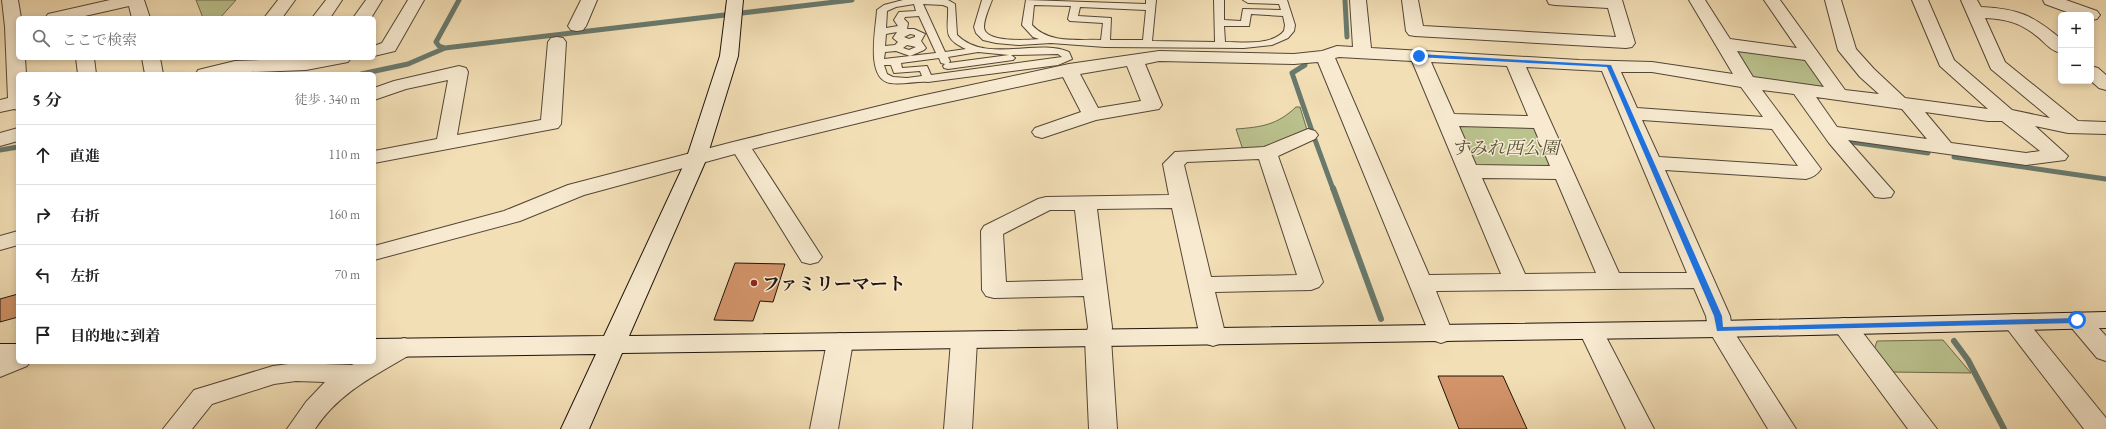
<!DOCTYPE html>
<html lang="ja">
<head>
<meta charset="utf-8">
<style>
  body { margin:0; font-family:"EB Garamond","Noto Serif JP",serif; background:#f6f6f6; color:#202124 }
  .controls { position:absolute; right:12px; top:12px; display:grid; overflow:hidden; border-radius:6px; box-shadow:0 2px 6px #0003 }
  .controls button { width:36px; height:36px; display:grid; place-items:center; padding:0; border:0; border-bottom:1px solid #e0e0e0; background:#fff; color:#202124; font:20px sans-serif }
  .stop { position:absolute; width:12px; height:12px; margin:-9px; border:3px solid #1a73e8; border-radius:50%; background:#fff }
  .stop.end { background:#1a73e8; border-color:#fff; box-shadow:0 1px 4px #0008 }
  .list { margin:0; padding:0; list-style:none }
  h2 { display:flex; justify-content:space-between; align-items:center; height:52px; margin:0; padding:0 16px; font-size:17px }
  h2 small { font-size:13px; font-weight:400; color:#757577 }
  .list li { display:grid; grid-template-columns:26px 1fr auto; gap:12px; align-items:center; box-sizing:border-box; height:60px; padding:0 16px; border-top:1px solid #e0e0e0 }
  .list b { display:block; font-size:15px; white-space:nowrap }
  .list em { font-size:13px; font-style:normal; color:#757577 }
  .icon { flex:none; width:22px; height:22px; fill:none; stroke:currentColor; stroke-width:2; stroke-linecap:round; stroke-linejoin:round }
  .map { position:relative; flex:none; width:2106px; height:429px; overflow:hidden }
  .search { position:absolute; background:#fff; box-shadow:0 2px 6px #0003; left:16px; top:16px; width:360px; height:44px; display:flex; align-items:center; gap:10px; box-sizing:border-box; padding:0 14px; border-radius:6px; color:#757577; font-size:15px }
  .panel { position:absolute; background:#fff; box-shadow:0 2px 6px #0003; left:16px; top:72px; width:360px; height:292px; border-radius:6px }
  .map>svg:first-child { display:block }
  .green { fill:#bac28e; stroke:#6c6a4c }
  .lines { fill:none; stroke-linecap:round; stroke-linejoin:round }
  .stream-far1 { stroke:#69796c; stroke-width:5 }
  .stream { stroke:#69796c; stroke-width:6 }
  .building { fill:#d3946a; stroke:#1f130b }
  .lane-casing { stroke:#544636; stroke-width:2 }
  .street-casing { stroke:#544636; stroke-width:2 }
  .secondary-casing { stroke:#1f130b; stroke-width:2 }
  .lane { fill:#f7ead0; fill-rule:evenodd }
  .street { fill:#f7ead0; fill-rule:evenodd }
  .secondary { fill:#f7ead0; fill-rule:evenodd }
  .route { fill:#1a73e8 }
  .poi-dot { fill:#8f2418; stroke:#f7ead0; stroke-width:1.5 }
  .labels { text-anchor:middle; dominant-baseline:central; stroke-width:3; stroke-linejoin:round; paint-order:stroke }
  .park-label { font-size:18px; font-style:italic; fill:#555039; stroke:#f7ead0 }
  .poi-label { font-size:18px; font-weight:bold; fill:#1f130b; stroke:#f7ead0; text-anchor:start }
</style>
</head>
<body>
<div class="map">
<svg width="2106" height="429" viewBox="0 0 2106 429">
  <rect width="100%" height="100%" fill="#f3dfb6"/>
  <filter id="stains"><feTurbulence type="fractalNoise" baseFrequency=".005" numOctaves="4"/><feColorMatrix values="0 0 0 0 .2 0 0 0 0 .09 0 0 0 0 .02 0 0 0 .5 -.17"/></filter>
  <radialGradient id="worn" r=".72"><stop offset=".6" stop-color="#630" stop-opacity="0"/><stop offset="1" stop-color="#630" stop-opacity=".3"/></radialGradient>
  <path class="green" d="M196,0H236L220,18H203Z
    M1735,50L1805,58L1824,87L1820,89L1753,79Z
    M1296,107H1300L1307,130L1266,149L1243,150L1236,129C1262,127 1277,125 1296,107Z
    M1463,124L1534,127L1551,166L1482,168L1475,165L1459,128Z
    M1943,340L1971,373L1891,372L1874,350L1877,341Z"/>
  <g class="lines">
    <path class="stream-far1" d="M459,0L436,42L439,46L445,48L852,0
      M1345,0L1347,37
      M1305,65L1292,73L1312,131
      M361,74L408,64L445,48
      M1314,137L1333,189
      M1844,141L1928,153
      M0,150L18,147
      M1954,157L2106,179"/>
    <path class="stream" d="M1333,188L1381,319
      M1954,341L1968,360L2004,429"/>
  </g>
  <path class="building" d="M735,263L785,264L773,302L760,301L753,321L714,320Z
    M18,294V317L0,322V299Z
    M1438,376H1503L1527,429H1459Z"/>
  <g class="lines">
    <g class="lane-casing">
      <path id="lane" d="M903,0H948L955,4L957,35C986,64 1037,38 1069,52L1072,59L1058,65L928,82C916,81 903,85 890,83C865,78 876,29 877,10L884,5ZM914,4L916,11L899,12L894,20L898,26L886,28L887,11L896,7ZM923,4L943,5L948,7C949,29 941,38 966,49L945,52ZM919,16L936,53L884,59L885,52L896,51L910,56L924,50L926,48L921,41L925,34L914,29H907L908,23L904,19L905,17ZM897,32L893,38L898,42L895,45L885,46L886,34ZM910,34L915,35V37L909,39L904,37ZM907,45L916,47L909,50L903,48ZM978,52L1009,55L949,63L950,61L948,57ZM1058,54L1062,57L931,75L927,66L902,68L901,63L939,58L941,63L945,64L943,66L944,68L948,69L1013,60L1015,58L1011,55ZM884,65H891L894,73L920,71L922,76L907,78L893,77L887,74Z
        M982,0H992C989,8 984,19 984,27C984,43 1028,40 1039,39L1033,37L1022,25L1026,0L1146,4V0H1156L1152,41L1215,42L1214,0H1224V20L1241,21L1243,9L1281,10L1279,4L1248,3L1243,0H1287L1295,25L1294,31L1288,38L1272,45L1244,48L1105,47L1051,43L1019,45L996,43L983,40L976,33L974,27ZM1034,5L1071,6L1068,19L1070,21L1103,23L1101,40C1077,39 1049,44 1032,25ZM1080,7L1146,10L1143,40H1110L1111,18L1078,16ZM1251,14L1283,16L1285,25L1284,31C1271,46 1243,42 1225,42L1224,26H1249Z"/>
    </g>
    <g class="street-casing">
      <path id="street" d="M2,0H18L21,18H18V58H25L26,74H18V110L14,109L0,112V100L8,98L5,27Z
        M110,0H144L150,18H132L129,6L76,18H45L48,14Z
        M278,0H295L282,18H264Z
        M326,0H342L330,18H312Z
        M366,0H382L371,18H353Z
        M408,0H424L395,51L374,56V46L382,43Z
        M581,0H597L586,26L583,30L577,31L571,30L568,26Z
        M1350,0H1366L1371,48L1579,60L1652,62L1733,74L1689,0H1705L1730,39L1797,48L1764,0H1780L1845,90L1879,94L1860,77L1838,50L1825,0H1841L1856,49L1874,69L1905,98L1988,109L1940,66L1912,0H1928L1954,60L2012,110L2050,118L1991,69L1961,0H1977L1981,7C2019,9 2032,15 2061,39V53C2051,51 2045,43 2038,37C2021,23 2007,19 1985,18L2005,62L2078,121L2106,122V134L2068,133L2035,126L2068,156L2065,160L2026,165L1848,140L1894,192L1891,197L1883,198L1875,197L1829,143L1794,94L1762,90L1821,169C1817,175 1813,177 1806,179L1665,170L1730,316L1732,329L1796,429H1768L1708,329L1706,316L1694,288L1436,291L1453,334L1450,340L1441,343L1432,340L1318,62L1294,64L1159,61L1145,64L1162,105L1159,109L1096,120L1042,138L1035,136L1032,132L1035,128L1081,112L1063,77L916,109L752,149L822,257L818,262L810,264L802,262L735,154L584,195L520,221L374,260V246L504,211L568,185L733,142L916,97L1069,64L1159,51L1294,54L1322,51L1337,46L1353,47ZM1737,51L1805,60L1824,87L1753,77ZM1339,57L1412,61L1501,274L1429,275L1335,58ZM1431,62L1507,66L1528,116L1454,114ZM1127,66L1141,101L1098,108L1080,74ZM1526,67L1602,71L1687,273H1619ZM1621,72H1652L1741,87L1763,117L1637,108ZM1816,97L1902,109L1927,139L1837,127ZM1925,112L1988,121H2002L2040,151L2026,153L1951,143ZM1642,120L1772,129L1798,166L1659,157ZM1459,126L1534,128L1550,166L1476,165ZM1482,178L1556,179L1596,273L1525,274Z
        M1402,0H1418L1423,26L1616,37L1608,8L1555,5L1549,4L1547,0H1622L1635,43L1632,47L1626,48L1415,36L1409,35L1406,31Z
        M2043,0H2066L2097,11L2100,15L2097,19L2091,20V15H2075L2045,4Z
        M557,37L563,38L566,42L561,124L558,128L374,163V151L437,139L448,80L406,89L374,100V88L394,81L459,66L466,68L468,72L457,135L541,120L548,42L551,38Z
        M76,58H94L96,74H78Z
        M142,58H160L163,74H145Z
        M314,58H351L348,62L306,70L196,74L198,70L235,61Z
        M2091,66L2098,68L2106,75V90L2099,88L2091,81Z
        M18,128V141L0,146V133Z
        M1308,129L1315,131L1318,135L1315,139L1278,156L1323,282L1319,287L1311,290L1215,292L1226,337L1222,343L1213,346L1204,343L1200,337L1172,208L1097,209L1112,327L1111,339L1117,429H1089L1085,339L1088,327L1084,296L994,298L986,296L982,290L981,231L984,226L1038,199L1046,197L1169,195L1163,164L1175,152L1264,147ZM1259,159L1297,275L1211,277L1184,165L1187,162ZM1050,210H1075L1083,280L1006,282L1003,234Z
        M18,231V245L0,250V236Z
        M2077,312L2086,314L2106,336V361L2097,358L2065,320L2068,314Z
        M2014,314L2023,316L2106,418V429H2084L2002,322L2005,316Z
        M1844,318L1853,320L1937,429H1908L1832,326L1835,320Z
        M1591,323L1600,325L1603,331L1654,429H1626L1579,331L1582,325Z
        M964,332L973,335L977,341L972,429H944L951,341L955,335Z
        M840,333L849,336L853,342L838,429H810L827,342L831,336Z
        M404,338L413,341L417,347L413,353C376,375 339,392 315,429H287L306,402L325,382L296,381L274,384L212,404L192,429H163L194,390L273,366L296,363L352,365L356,362H374V352L395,341Z
        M18,351V362H30L27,366L0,377V358Z"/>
    </g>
    <g class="secondary-casing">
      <path id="secondary" d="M727,0H743L738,56L706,160L629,336L1720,321L2106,312V328L1720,337L622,353L589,429H561L596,354L374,357V339L604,336L686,160L720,56Z
        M0,344H18V362H0Z"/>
    </g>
    <use href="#lane" class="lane"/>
    <use href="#street" class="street"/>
    <use href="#secondary" class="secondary"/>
  </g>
  <path class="route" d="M1419,54L1611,65L1722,316L1723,327L2077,318L2081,320L2077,323L1717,331L1714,316L1607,67L1417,57Z"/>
  <circle class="poi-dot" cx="754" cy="283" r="4"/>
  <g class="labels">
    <g class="park-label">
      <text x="1505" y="147">すみれ西公園</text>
    </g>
    <g class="poi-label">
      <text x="762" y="283">ファミリーマート</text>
    </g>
  </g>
  <rect width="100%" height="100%" filter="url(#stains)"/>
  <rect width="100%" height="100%" fill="url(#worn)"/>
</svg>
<div class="controls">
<button>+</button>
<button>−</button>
</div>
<div class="stop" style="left:2077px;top:320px"></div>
<div class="stop end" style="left:1419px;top:56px"></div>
<div class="search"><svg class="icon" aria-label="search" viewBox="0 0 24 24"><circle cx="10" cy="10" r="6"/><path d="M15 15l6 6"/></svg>ここで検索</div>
<section class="panel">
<h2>5 分<small>徒歩 · 340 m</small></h2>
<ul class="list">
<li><svg class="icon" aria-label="ahead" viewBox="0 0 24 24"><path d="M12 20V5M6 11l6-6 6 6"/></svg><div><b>直進</b></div><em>110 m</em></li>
<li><svg class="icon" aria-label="right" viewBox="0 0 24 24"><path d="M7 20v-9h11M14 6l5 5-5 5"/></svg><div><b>右折</b></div><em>160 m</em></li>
<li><svg class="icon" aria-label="left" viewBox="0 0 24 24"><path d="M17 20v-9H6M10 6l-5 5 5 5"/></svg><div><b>左折</b></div><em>70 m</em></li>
<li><svg class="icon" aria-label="arrive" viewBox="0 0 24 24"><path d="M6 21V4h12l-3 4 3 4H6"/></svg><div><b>目的地に到着</b></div></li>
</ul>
</section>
</div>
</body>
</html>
